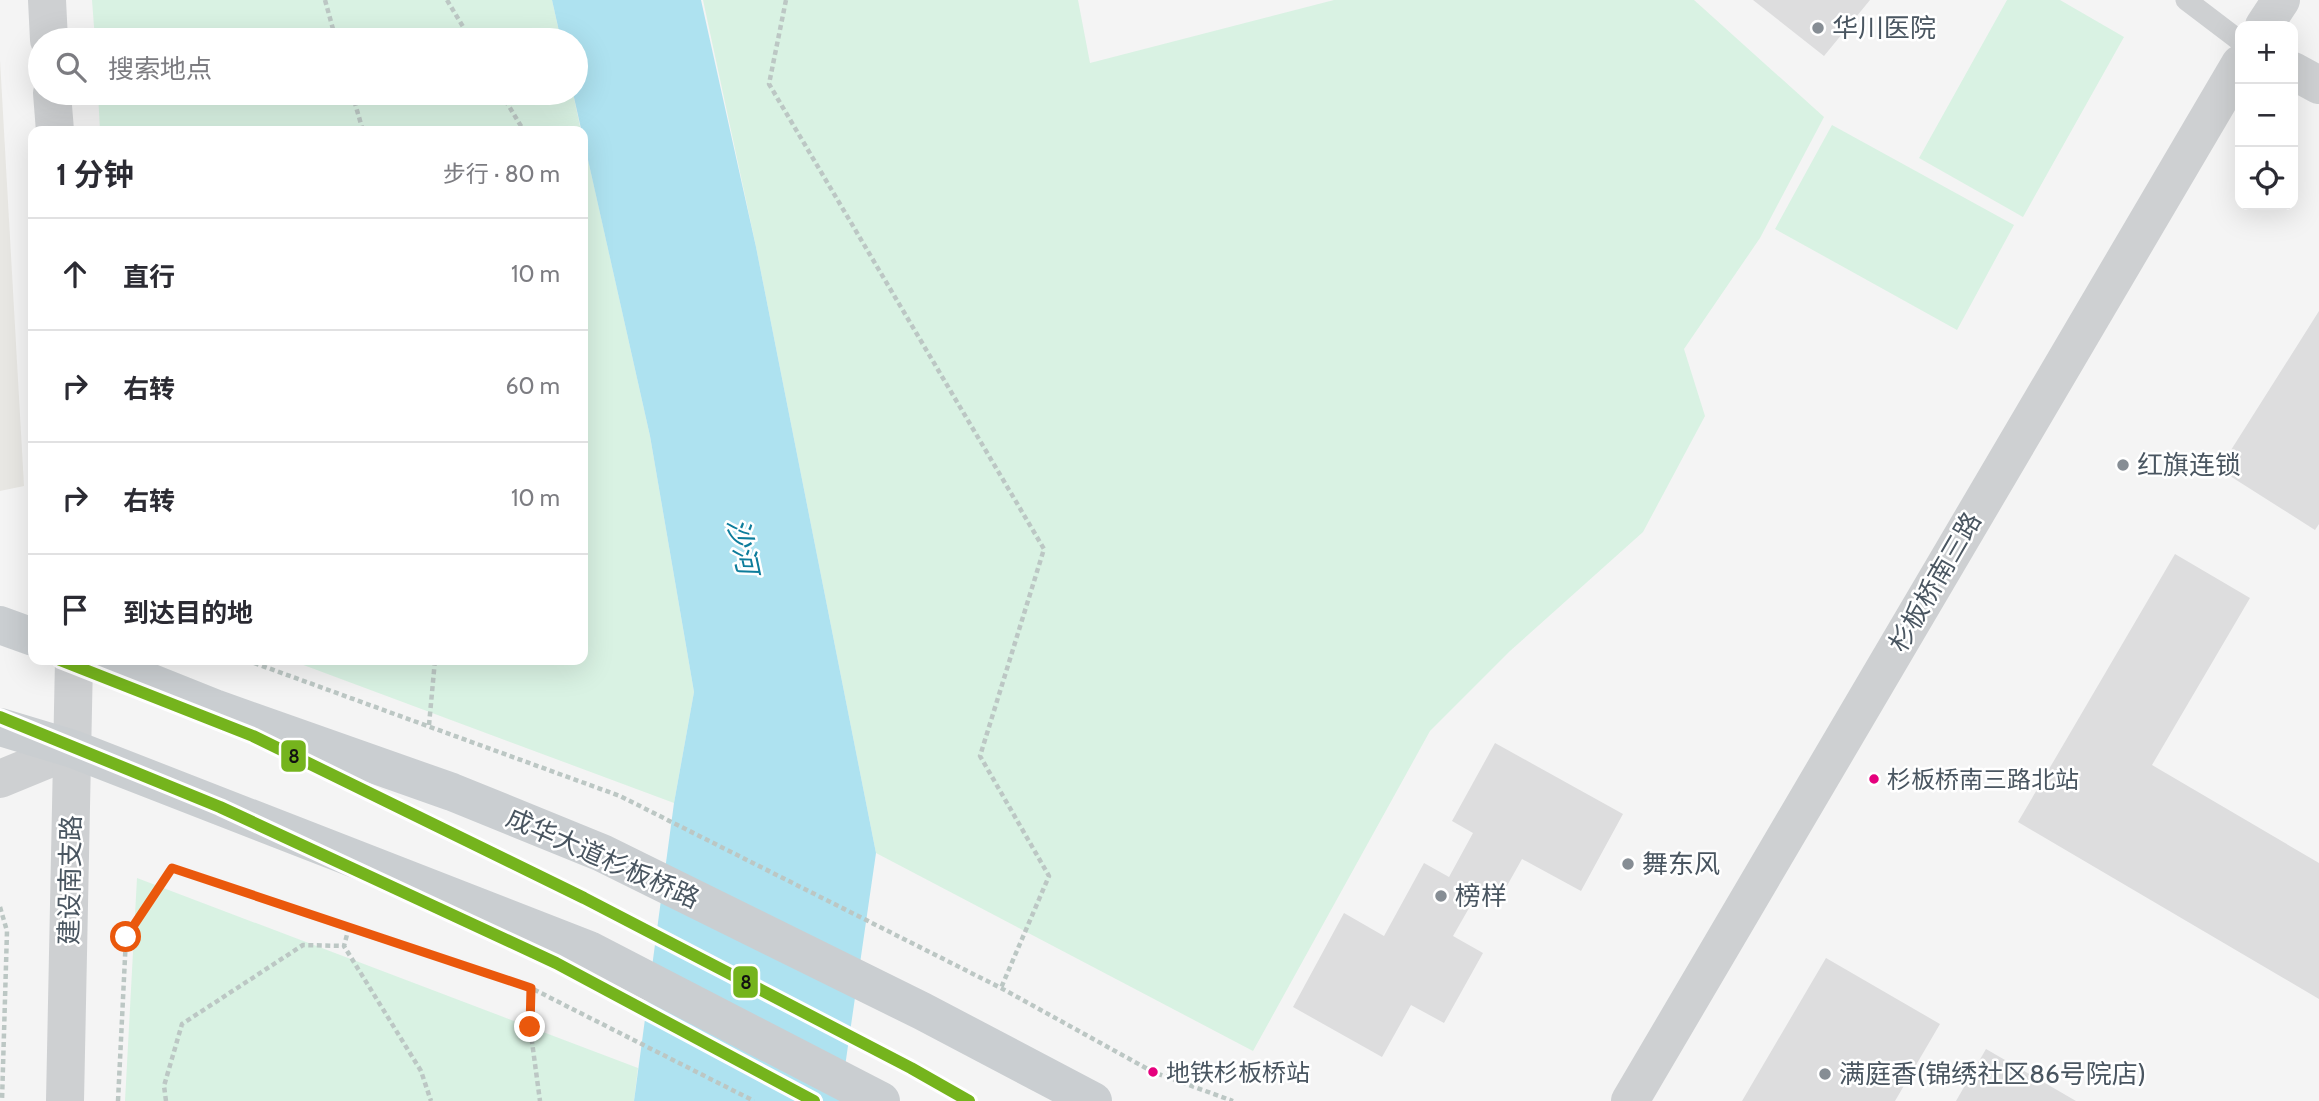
<!DOCTYPE html>
<html lang="zh">
<head>
<meta charset="utf-8">
<style>
  body { margin:0; font-family:Cabin,"Noto Sans SC",sans-serif; background:#f7f7f7; color:#2b2b33 }
  .controls { position:absolute; right:21px; top:21px; display:grid; overflow:hidden; border-radius:14px; box-shadow:0 7px 28px #0002 }
  .controls button { width:63px; height:63px; display:grid; place-items:center; padding:0; border:0; border-bottom:2px solid #e1e1e2; background:#fff; color:#2b2b33; font:35px sans-serif }
  .stop { position:absolute; width:21px; height:21px; margin:-16px; border:5px solid #ea580c; border-radius:50%; background:#fff }
  .stop.end { background:#ea580c; border-color:#fff; box-shadow:0 2px 7px #0008 }
  .list { margin:0; padding:0; list-style:none }
  h2 { display:flex; justify-content:space-between; align-items:center; height:91px; margin:0; padding:0 28px; font-size:30px }
  h2 small { font-size:23px; font-weight:400; color:#7c7c81 }
  .list li { display:grid; grid-template-columns:46px 1fr auto; gap:21px; align-items:center; box-sizing:border-box; height:112px; padding:0 28px; border-top:2px solid #e1e1e2 }
  .list b { display:block; font-size:26px; white-space:nowrap }
  .list em { font-size:23px; font-style:normal; color:#7c7c81 }
  .icon { flex:none; width:38px; height:38px; fill:none; stroke:currentColor; stroke-width:2; stroke-linecap:round; stroke-linejoin:round }
  .map { position:relative; flex:none; width:2319px; height:1101px; overflow:hidden }
  .search { position:absolute; background:#fff; box-shadow:0 7px 28px #0002; left:28px; top:28px; width:560px; height:77px; display:flex; align-items:center; gap:18px; box-sizing:border-box; padding:0 24px; border-radius:38px; color:#7c7c81; font-size:26px }
  .panel { position:absolute; background:#fff; box-shadow:0 7px 28px #0002; left:28px; top:126px; width:560px; height:539px; border-radius:14px }
  .map>svg:first-child { display:block }
  .commercial { fill:#e8e7e3 }
  .green { fill:#d9f2e3 }
  .water { fill:#aee2f0 }
  .building { fill:#ddddde }
  .lines { fill:none; stroke-linecap:round; stroke-linejoin:round }
  .path { stroke:#bcc7c4; stroke-width:4.5; stroke-dasharray:5 3.5; stroke-linecap:butt }
  .service { stroke:#ced0d2; stroke-width:21 }
  .minor { stroke:#ced0d2; stroke-width:38 }
  .tertiary { stroke:#ced0d2; stroke-width:38 }
  .primary { stroke:#caced1; stroke-width:38 }
  .metro-1-casing { stroke:#fff; stroke-width:18 }
  .metro-1 { stroke:#75b41d; stroke-width:12 }
  .route { stroke:#ea580c; stroke-width:9 }
  .poi-dot { fill:#868d94; stroke:#fff; stroke-width:2.5 }
  .bus-dot { fill:#e5007d; stroke:#fff; stroke-width:2.5 }
  .labels { text-anchor:middle; dominant-baseline:central; stroke-width:5; stroke-linejoin:round; paint-order:stroke }
  .bus-label { font-size:24px; fill:#4a5661; stroke:#fff; text-anchor:start }
  .poi-label { font-size:26px; fill:#4a5661; stroke:#fff; text-anchor:start }
  .street-label { font-size:26px; fill:#4a5661; stroke:#fff }
  .water-label { font-size:28px; font-style:italic; fill:#0c7c9b; stroke:#fff }
  .line-badge { stroke:#fff; stroke-width:2.5 }
  .pale-badge-label { font-size:19px; text-anchor:middle; font-weight:bold; fill:#111 }
</style>
</head>
<body>
<div class="map">
<svg width="2319" height="1101" viewBox="0 0 2319 1101">
  <rect width="100%" height="100%" fill="#f4f4f4"/>
  <path class="commercial" d="M0,60L24,486L0,491Z"/>
  <path class="green" d="M92,0H552L561,40H95Z
    M703,0H1078L1090,63L1334,0H1694L1824,117L1760,238L1684,349L1705,416L1643,532L1510,651L1430,731L1253,1051L876,853L756,247Z
    M2007,0H2060L2124,37L2023,217L1919,158Z
    M98,93H573L581,131H100Z
    M1832,125L2014,225L1957,330L1775,229Z
    M583,137L650,436L694,692L674,803L290,660H583Z
    M137,878L638,1068L634,1101H125Z"/>
  <path class="water" d="M552,0H701L756,247L876,853L840,1101H634L674,803L694,692L650,436L573,93H576V40H561Z"/>
  <path class="building" d="M1753,0H1870L1824,56Z
    M2319,311V524L2315,530L2219,469Z
    M2175,554L2250,598L2152,765L2319,863V999L2018,822Z
    M1495,743L1623,814L1581,891L1522,859L1499,900L1480,889L1453,936L1483,953L1444,1023L1411,1005L1382,1057L1293,1007L1344,913L1384,936L1424,863L1449,877L1473,833L1452,821Z
    M1826,958L1940,1024L1895,1101H1742Z
    M1986,1049L2076,1101H1956Z"/>
  <g class="lines">
    <path class="path" d="M325,0L336,40
      M447,0L471,40
      M786,0L769,84L1044,549L980,756L1049,876L1001,988
      M352,93L363,131
      M501,93L524,131
      M246,660L620,796L1001,988L1153,1072L1233,1101
      M429,725L435,660
      M0,907L7,931L2,1101
      M349,927L344,946L421,1071L431,1101
      M531,988L530,1027L540,1101
      M118,1101L126,937L172,868L531,988L754,1101
      M166,1101L164,1086L182,1024L303,945L344,946"/>
    <path class="service" d="M2186,0L2240,41"/>
    <path class="minor" d="M0,779L73,749"/>
    <path class="tertiary" d="M47,0L49,40
      M2264,26L2281,0
      M2293,71L2319,85
      M52,93L55,131
      M65,1101L74,660
      M1630,1101L2240,64"/>
    <path class="primary" d="M0,625L33,637
      M94,660L214,708L452,792L602,853L922,1011L1093,1101
      M0,727L73,749L589,950L881,1101"/>
    <g class="metro-1-casing">
      <path id="metro-1" d="M60,660L253,736L584,898L911,1068L969,1101
        M0,717L220,807L556,963L814,1101"/>
    </g>
    <use href="#metro-1" class="metro-1"/>
  </g>
  <g class="lines">
    <path class="route" d="M126,937L172,868L531,988L530,1027"/>
  </g>
  <g class="poi-dot">
    <circle cx="1818" cy="28" r="7"/>
    <circle cx="2123" cy="465" r="7"/>
    <circle cx="1628" cy="864" r="7"/>
    <circle cx="1441" cy="896" r="7"/>
    <circle cx="1825" cy="1074" r="7"/>
  </g>
  <g class="bus-dot">
    <circle cx="1874" cy="779" r="6"/>
    <circle cx="1153" cy="1072" r="6"/>
  </g>
  <g class="labels">
    <g class="bus-label">
      <text x="1887" y="779">杉板桥南三路北站</text>
      <text x="1166" y="1072">地铁杉板桥站</text>
    </g>
    <g class="poi-label">
      <text x="1832" y="28">华川医院</text>
      <text x="2137" y="465">红旗连锁</text>
      <text x="1642" y="864">舞东风</text>
      <text x="1455" y="896">榜样</text>
      <text x="1839" y="1074">满庭香(锦绣社区86号院店)</text>
    </g>
    <g class="street-label">
      <text transform="translate(1935 582) rotate(-60)">杉板桥南三路</text>
      <text transform="translate(603 858) rotate(24)">成华大道杉板桥路</text>
      <text transform="translate(70 880) rotate(-89)">建设南支路</text>
    </g>
    <g class="water-label">
      <text transform="translate(743 546) rotate(78)">沙河</text>
    </g>
  </g>
  <g class="line-badge">
    <rect x="280" y="739" width="27" height="34" rx="7" fill="#75b41d"/>
    <rect x="732" y="965" width="27" height="34" rx="7" fill="#75b41d"/>
  </g>
  <g class="pale-badge-label">
    <text x="294" y="763">8</text>
    <text x="746" y="989">8</text>
  </g>
</svg>
<div class="controls">
<button>+</button>
<button>−</button>
<button><svg class="icon" aria-label="locate" viewBox="0 0 24 24"><circle cx="12" cy="12" r="6"/><path d="M12 2v4M12 18v4M2 12h4M18 12h4"/></svg></button>
</div>
<div class="stop" style="left:126px;top:937px"></div>
<div class="stop end" style="left:530px;top:1027px"></div>
<div class="search"><svg class="icon" aria-label="search" viewBox="0 0 24 24"><circle cx="10" cy="10" r="6"/><path d="M15 15l6 6"/></svg>搜索地点</div>
<section class="panel">
<h2>1 分钟<small>步行 · 80 m</small></h2>
<ul class="list">
<li><svg class="icon" aria-label="ahead" viewBox="0 0 24 24"><path d="M12 20V5M6 11l6-6 6 6"/></svg><div><b>直行</b></div><em>10 m</em></li>
<li><svg class="icon" aria-label="right" viewBox="0 0 24 24"><path d="M7 20v-9h11M14 6l5 5-5 5"/></svg><div><b>右转</b></div><em>60 m</em></li>
<li><svg class="icon" aria-label="right" viewBox="0 0 24 24"><path d="M7 20v-9h11M14 6l5 5-5 5"/></svg><div><b>右转</b></div><em>10 m</em></li>
<li><svg class="icon" aria-label="arrive" viewBox="0 0 24 24"><path d="M6 21V4h12l-3 4 3 4H6"/></svg><div><b>到达目的地</b></div></li>
</ul>
</section>
</div>
</body>
</html>
